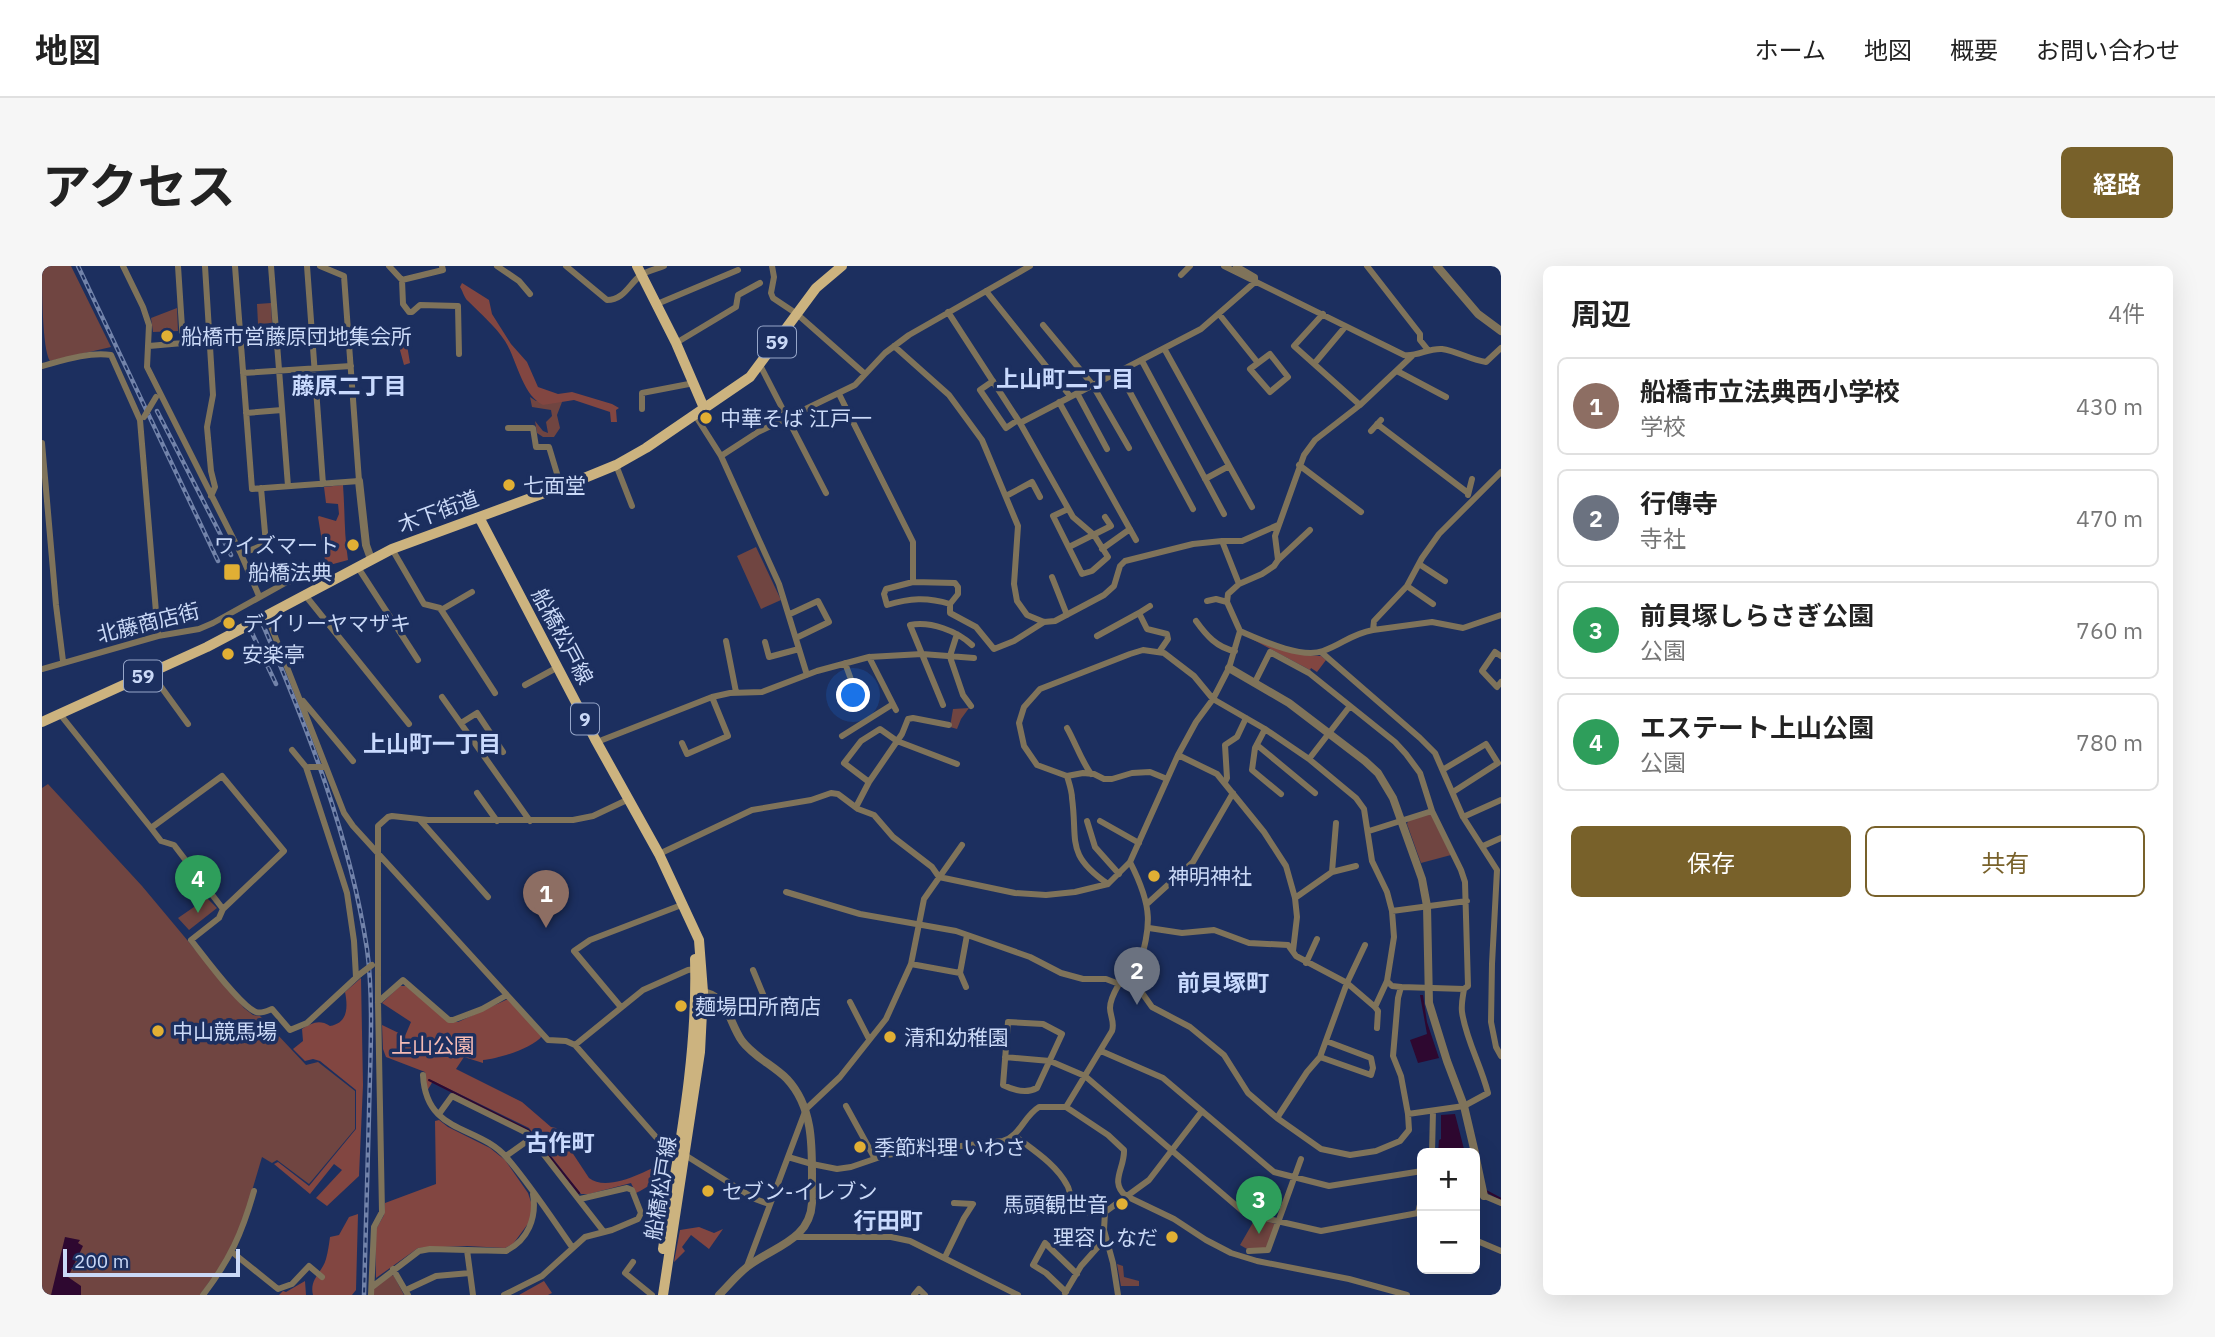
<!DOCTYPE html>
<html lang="ja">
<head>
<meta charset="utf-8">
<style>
  body { margin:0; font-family:"IBM Plex Sans","Noto Sans JP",sans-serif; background:#f6f6f6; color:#222 }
  .controls { position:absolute; right:21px; bottom:21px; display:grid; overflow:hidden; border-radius:10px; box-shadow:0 7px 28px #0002 }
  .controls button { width:63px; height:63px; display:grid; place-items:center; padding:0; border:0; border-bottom:2px solid #e0e0e0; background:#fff; color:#222; font:35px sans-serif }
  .scale { position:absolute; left:21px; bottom:18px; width:177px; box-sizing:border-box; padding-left:7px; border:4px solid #cad9f7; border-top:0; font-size:19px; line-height:24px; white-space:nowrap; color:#cad9f7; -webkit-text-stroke:5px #1c2f5f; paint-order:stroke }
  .you { position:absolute; left:812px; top:430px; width:24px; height:24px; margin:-18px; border:5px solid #fff; border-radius:50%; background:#1a73e8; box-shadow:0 0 0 10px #1a73e833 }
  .badge { display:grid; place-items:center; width:46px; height:46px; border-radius:50%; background:#78612a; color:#fff; font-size:23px; font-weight:700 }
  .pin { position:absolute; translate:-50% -58px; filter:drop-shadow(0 2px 4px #0008) }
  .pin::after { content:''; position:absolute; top:37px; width:24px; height:21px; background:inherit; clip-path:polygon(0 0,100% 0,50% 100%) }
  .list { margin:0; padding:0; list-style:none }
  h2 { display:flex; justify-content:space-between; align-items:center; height:91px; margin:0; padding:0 28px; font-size:30px }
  h2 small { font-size:23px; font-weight:400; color:#767676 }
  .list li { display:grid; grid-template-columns:46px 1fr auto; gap:21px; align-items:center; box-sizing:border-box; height:98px; margin:0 14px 14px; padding:0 14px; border:2px solid #e0e0e0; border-radius:10px }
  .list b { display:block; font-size:26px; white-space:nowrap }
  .list p { margin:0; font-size:23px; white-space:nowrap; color:#767676 }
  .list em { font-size:23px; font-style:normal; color:#767676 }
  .actions { display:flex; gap:14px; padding:21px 28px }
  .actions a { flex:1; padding:16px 0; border:2px solid #78612a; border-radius:10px; text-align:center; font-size:24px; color:#78612a }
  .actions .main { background:#78612a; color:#fff }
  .map { position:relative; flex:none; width:1459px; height:1029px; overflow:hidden; border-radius:10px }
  header { display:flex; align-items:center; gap:42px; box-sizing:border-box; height:98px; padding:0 35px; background:#fff; border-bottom:2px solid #e0e0e0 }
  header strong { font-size:33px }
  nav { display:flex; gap:38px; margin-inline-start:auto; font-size:24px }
  .intro { display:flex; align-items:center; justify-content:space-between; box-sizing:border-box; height:168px; padding:0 42px }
  h1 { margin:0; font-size:49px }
  .button { padding:18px 32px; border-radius:10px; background:#78612a; color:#fff; font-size:24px; font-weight:700 }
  main { display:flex; gap:42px; padding:0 42px }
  aside { flex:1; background:#fff; border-radius:10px; box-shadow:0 7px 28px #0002 }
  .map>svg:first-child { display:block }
  .green { fill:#704541 }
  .forest { fill:#824641 }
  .water { fill:#2e0830 }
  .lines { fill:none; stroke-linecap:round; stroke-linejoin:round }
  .stream { stroke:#2e0830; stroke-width:2 }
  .minor { stroke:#7f735a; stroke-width:6 }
  .tertiary { stroke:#7f735a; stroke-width:8 }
  .primary { stroke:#ccb37f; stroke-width:10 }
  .rail-casing { stroke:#7283aa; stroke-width:4.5 }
  .rail { stroke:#1c2f5f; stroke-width:2; stroke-dasharray:5; stroke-linecap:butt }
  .minor-bridge { stroke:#7f735a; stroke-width:6 }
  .poi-dot { fill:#e1af34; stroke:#1c2f5f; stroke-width:2.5 }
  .labels { text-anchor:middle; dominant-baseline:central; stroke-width:7; stroke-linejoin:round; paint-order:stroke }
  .shield { fill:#1c2f5f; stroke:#96a6c9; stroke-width:2 }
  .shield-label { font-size:19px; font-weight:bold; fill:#cad9f7 }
  .poi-label { font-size:21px; fill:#cad9f7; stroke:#1c2f5f; text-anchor:start }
  .street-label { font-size:21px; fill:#cad9f7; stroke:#1c2f5f }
  .park-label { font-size:21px; fill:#f5bbb5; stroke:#1c2f5f }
  .neighbourhood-label { font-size:23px; font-weight:bold; fill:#c9dafe; stroke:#1c2f5f }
</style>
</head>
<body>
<header>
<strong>地図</strong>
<nav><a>ホーム</a><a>地図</a><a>概要</a><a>お問い合わせ</a></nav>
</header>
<div class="intro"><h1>アクセス</h1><a class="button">経路</a></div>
<main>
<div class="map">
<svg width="1459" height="1029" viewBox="0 0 1459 1029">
  <rect width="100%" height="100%" fill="#1c2f5f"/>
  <path class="green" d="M0,0H29L69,81L8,95C0,83 0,20 0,0Z
    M229,37L230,57L216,58L215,38Z
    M135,42L136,65L111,66L109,52Z
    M488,131L494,135L520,136L515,149L518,162L512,171H501L495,167L493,155L501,165L506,167L504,156L510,150L509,144L490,141Z
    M714,281L739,334L719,343L695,290Z
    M927,442L919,453L915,463L908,461L911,443Z
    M6,518L100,620L202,742L211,749L218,750L264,799L276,796L313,825V863L267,918L235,894L230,897L220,891L201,955L189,985L158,1029H0V522Z
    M1387,547L1390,548L1409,589L1379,597L1365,558L1366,555Z
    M165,632L175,642L147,664L136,652Z
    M1213,953L1234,958L1225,983H1205L1198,979Z
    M1075,998L1081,1000L1082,1011L1097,1015V1020H1079Z
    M348,1008L352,1010L362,1029H332V1022Z"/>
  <path class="forest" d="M420,17L447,34L450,48L469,78L485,96L496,121L516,128L530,126L570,138L577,142L574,144L575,156H569L568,146L532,134L501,139C480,129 475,94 463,75C453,60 438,47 426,35C422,32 421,25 418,21Z
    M361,70L367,74L365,79L368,97L362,99L355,73Z
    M301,219C303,245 302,268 306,294L284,300L276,251L277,250L294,255L297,248L296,238L284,237L282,221Z
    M1208,372L1262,389L1279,390L1284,394L1275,406L1269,402L1268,404Z
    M319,712L321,819L317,910L285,940L274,932L300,904L292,898L268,928L232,898L236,896L267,920L314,863V824L278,795L271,793L263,795L251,783L261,775L260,763C270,757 277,753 288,760C306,757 306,741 303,726Z
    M358,720H364L411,756H416L466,733L500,770C491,782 456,793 441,794V797L422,791L414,803L480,836L509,861L514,862L547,912C566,927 607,904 626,894L619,900C618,913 605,922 594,927L589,917L547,928H539L487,862L391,815L385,825L383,806L344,791L341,783L340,759L363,770L369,756L340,737Z
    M397,854L406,861L448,882L463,894L486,927L491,942L488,955L471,978L463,982L425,980L376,982L334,1012L333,965L342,949L343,937L394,918L393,855Z
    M316,948L314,1024L310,1029H271C267,1013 280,1007 284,993C286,986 287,978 288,971L297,969L307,951Z
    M657,961L672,967L681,963L667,983L649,969L640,981L643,985L632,996L638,964Z
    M263,1015L264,1029H237L241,1025L244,1026Z
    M502,1015L510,1027L506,1029H477Z"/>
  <path class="water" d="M1378,729H1381L1385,756L1397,792L1376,797L1368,774L1385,768Z
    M1413,848L1423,887H1396L1397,874L1399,873V849Z
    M23,971L38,974L36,977L41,980L26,1011L39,1020V1029H9Z"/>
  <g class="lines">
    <path class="stream" d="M387,814L486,864L537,927
      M1444,925L1459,933"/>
    <path class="minor" d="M81,0L101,41L107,59L105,101L199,288L217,330
      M163,0L171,129L165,161L169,205L173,221L169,230
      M193,0L210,223L317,215L302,10L278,0
      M229,0L246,220
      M265,0L281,218
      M347,0L360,14L401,4L400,0
      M455,0L477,15L488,28
      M524,0L565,34C582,34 587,18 599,9C605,5 614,3 622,0
      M730,0L732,11L729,27L731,32L755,48L823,108
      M1182,0L1362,89C1375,91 1386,82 1400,83C1415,85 1429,94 1444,96L1459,82
      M1325,0L1378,68V74L1386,84
      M1139,9L1148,0
      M360,14L361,38L367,46H370L378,39L416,40L417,88
      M944,25L1028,130
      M615,38L696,4
      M906,46L978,157L1031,251L1052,269L1066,291L1050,305L1040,308L1011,250L1026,243
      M1177,48L1216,97L1228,88L1246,111L1228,126L1208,103L1216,97
      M1281,48L1252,80L1318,139
      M1001,59L1050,118L1087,182
      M307,71L322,70
      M634,77L694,41L696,29L718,17
      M107,80L141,77L136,0
      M852,80L907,129L940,174L976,260L972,318L975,335L985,349L1002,356L1013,355L1062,329L1072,320L1078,300L1083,295L1151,278L1180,275H1200L1236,259
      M1123,84L1210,241
      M1100,95L1182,248
      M1272,98L1303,61
      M718,99L784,227
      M0,100C22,94 46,86 69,89L98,154L116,370
      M1355,105L1404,131
      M1077,106L1151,243
      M201,107L309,100
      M951,115L938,124L964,162L976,154
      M1035,127L1065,183
      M797,128L871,276V316
      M1017,136L1094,274
      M600,143V127L652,117
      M204,147L240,144
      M653,149L679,190L737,318L765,409
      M978,157L1159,63L1213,16V11L1194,0
      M1335,158L1426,227
      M466,162H491L494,181H507L519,221
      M1329,165L1339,154
      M0,177L14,339L21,395
      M679,190L716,166L813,119L843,87L867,69L988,0
      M574,199L590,240
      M1257,199L1319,246
      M1163,213L1187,200
      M1426,229L1430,213
      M964,230L990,216L998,231
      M1180,275L1197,318
      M1027,281L1069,260L1063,251
      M350,283L382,338L398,342L453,427
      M1060,283L1088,263
      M199,288L224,278L219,222
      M1236,294L1268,264
      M1377,298L1403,315
      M315,300L376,394
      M1010,311L1025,349
      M871,316L913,317L916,321V328L908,338C885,331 868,332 845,339L842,328L844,323Z
      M1365,320L1391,338
      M263,329L367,458
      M1165,335L1174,333L1185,336
      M908,338V347L934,361L952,383L972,375L1002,356
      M399,344L430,326
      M1097,347L1108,340
      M748,348L776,335L787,356L754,372
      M225,350L302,547L311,560L506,774L524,775L533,779L635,895
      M1154,355C1164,369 1175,382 1193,385
      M1331,364L1390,356L1421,362L1459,349
      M1198,365C1219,374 1259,393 1281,385C1301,378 1309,368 1331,364L1332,355L1365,320L1380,292L1397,268L1459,206
      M915,368L908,390L909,394L921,429L929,440
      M1055,370L1097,347L1105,363L1125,368L1126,373L1117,386
      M684,375L694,426
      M723,376L727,391L757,383
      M1279,386L1378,472L1393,487L1421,551L1455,604L1450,698L1449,756L1454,781L1459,790
      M1459,390L1453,386L1440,405L1455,421L1459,416
      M827,391L854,444
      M803,397L815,430
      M0,403L116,370L157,363L171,357L245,316L283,305L290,313
      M109,407L146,458
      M483,419L516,401
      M400,431L488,555
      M261,435L311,495
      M901,439L868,359C889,355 915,365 930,379
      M17,447L109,562L119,575L132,579L181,643
      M419,457L435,447L461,486
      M1025,462C1034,478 1038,492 1049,508
      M1223,463L1213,482L1210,504L1239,528
      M800,470L851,438
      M555,476L670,431L688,427L720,426L775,405L827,391L880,388L932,392
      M640,477L645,488L686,470L670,431
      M1215,479L1273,527
      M250,484L264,501L298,605L305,627L312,675L314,711
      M1136,489L1175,508L1222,566L1244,600L1253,632L1255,651L1251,685
      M1267,493L1308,440
      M1402,503L1444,478L1456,497L1411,526
      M1025,510C1027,517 1030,525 1030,532C1036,576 1023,588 1066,618
      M1125,513L1108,506L1090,507L1070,513H1062L1052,508L1041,507L1025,510L995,499L982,480L977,457L982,441L998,423L1088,388L1101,384L1122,387L1152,410L1171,433L1223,463L1267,493L1314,532L1322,543L1330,595L1345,626L1350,645L1352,671L1345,715L1350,720L1359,721L1422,723L1426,720L1423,616L1419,604L1390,545L1378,507L1364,488L1353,476L1267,407L1228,386L1213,416
      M827,516L802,497L819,475L838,463L855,475L915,498
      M1183,516L1185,512L1183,479L1195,471L1204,452
      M435,527L455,555
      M814,541L827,516L860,468L866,453L871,452L907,459
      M1421,551L1459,534
      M378,554L446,631
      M1045,555L1053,581L1077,608
      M1058,555L1097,577
      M109,562L180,510L242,585L181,643L177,652L149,674C161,689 198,740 214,746C219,748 225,745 230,743L248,764L265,757L318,708
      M1327,565L1390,545
      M1441,580L1459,572
      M617,588L710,544L769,534L789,527L796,528L816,543L832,549L851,571L890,601L897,611L973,627L1004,629L1033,626L1066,618L1088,596L1136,489L1154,456L1171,433L1187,402L1198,365L1185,336L1186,328L1197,318L1220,308L1232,300L1236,294L1233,270L1262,189L1273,174L1318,139L1370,90
      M1088,596C1115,649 1107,662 1093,717
      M1290,606L1294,557
      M744,626L818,648L914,665L988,691L1019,707L1041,713H1064L1077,718L1093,717L1110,741L1148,761L1182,789L1206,827L1235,852L1279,883L1308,889L1334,885L1358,875L1367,864L1366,848L1359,810L1351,790L1356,732L1359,721
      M1253,632L1290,606L1314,600
      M1106,637L1151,596L1191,527
      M1350,645L1425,635
      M1107,662L1140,667L1172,664L1207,677L1246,679L1254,690L1305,717L1333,741L1336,745L1335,762
      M1264,697L1275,673
      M869,698L918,707
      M924,721L918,707L925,669
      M336,736L361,714L407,754H411L440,743L465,729
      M808,736L827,773
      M578,740L532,685L548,674L642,638
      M1333,741L1345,715
      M687,748L723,733L711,704
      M966,756L1001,758L1020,768L995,822C984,828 971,824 961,819Z
      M533,779L601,724L646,704L653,703
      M1059,785L1121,812L1232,906L1287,920L1380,905
      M963,791L1008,795L1043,810L1204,948L1279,965L1376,947L1380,949
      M1278,791L1329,809L1331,802L1329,792L1284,775
      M381,809C384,869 436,858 465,892C489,920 509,951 530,981
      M804,840L832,891
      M1024,841L1070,765C1073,756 1068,750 1068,742C1068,733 1073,725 1077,718
      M397,848L410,830L485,867L562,966
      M1366,848L1422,840L1446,827C1439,799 1424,774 1420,746C1419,738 1421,730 1422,723
      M1235,852L1265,806L1278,791L1305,717L1323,679
      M973,870C991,884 1014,898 1025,919C1030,927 1026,937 1036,943C1043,948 1055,946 1063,946
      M1390,887L1391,845
      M643,889L713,933L727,938
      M464,890L488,873
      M746,891L770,898L795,903L809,901L844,889L961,875C978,870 982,850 997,841H1024L1066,869L1082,884C1083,902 1067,916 1084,930L1132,953L1164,974L1189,987L1215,995L1307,1013L1365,1029
      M1433,926L1459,937
      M1376,947L1380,930
      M754,971H849L868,975L976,1029
      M1433,974L1459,985
      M425,984L431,1029
      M1207,985L1226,984L1259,893
      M190,986L236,1023L250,1018L267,1000L280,1011
      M903,991L922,952L931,938L912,937
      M591,996L583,1007L610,1029
      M705,1000L764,843L798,811L844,753L869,698L882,633L920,579
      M351,1003L366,1029
      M330,1021L377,985L388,983L464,985C486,974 495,952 491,928
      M364,1024L394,1010L428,1007
      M1024,1026L1004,1007L991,999L1003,977L1035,1008
      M1023,1027L1039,1000L1063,973
      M161,1029C188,994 200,967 212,925
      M329,1029L332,961L340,946L336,736V560L346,551L350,550L386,554H531L551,550L587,533
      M462,1029L500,1010L543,971L570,964L596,953L599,947L590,924L585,922L538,933
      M872,1029L877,1023L883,1029
      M1076,1029L1071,997L1062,964L1063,946L1107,914L1160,845"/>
    <path class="tertiary" d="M1395,0L1436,48L1459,65
      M317,215L324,279L329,293
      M1187,402L1247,437L1323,495L1336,507L1351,532L1380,613L1385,640L1387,737L1405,795L1422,840L1433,887
      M657,726C686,727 686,755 700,775C712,791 731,799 745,813C776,846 769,895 770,937C768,975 730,981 705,1001C695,1009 686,1020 677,1029
      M1433,888L1442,930"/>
    <path class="primary" d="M595,0L634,77L662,142
      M437,251L553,473L617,588L657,674L661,726L658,786L621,1029
      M0,456L165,381L350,283L535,215L574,199L604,182L708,111L774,22L800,0
      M621,983C636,887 656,791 653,693"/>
    <g class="rail-casing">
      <path id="rail" d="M36,0L176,295
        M115,145L189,289
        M221,359C266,463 308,571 325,683C332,735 328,795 327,848C325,908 324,969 322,1029
        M209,365L234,418"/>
    </g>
    <use href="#rail" class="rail"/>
    <path class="minor-bridge" d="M102,151L114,131
      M267,501H282
      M318,708L330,699"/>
  </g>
  <g class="poi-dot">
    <circle cx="125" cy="70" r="7"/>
    <circle cx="664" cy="152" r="7"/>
    <circle cx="467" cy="219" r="7"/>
    <circle cx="311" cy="279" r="7"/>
    <rect x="181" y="297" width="18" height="18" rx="3.5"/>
    <circle cx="187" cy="357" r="7"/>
    <circle cx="186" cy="388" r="7"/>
    <circle cx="1112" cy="610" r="7"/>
    <circle cx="639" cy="740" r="7"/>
    <circle cx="116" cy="765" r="7"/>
    <circle cx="848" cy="771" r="7"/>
    <circle cx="818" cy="881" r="7"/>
    <circle cx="666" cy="925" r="7"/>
    <circle cx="1080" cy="938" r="7"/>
    <circle cx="1130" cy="971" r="7"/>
  </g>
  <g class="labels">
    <g class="shield">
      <rect x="716" y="60.5" width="38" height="31" rx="5"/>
      <rect x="82" y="394.5" width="38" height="31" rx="5"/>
      <rect x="529" y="437.5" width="28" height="31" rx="5"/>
    </g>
    <g class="shield-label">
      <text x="735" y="76">59</text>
      <text x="101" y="410">59</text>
      <text x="543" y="453">9</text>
    </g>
    <g class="poi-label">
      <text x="139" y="70">船橋市営藤原団地集会所</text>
      <text x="678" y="152">中華そば 江戸一</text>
      <text x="481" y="219">七面堂</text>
      <text x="297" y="279" text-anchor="end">ワイズマート</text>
      <text x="206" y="306">船橋法典</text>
      <text x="201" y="357">デイリーヤマザキ</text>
      <text x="200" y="388">安楽亭</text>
      <text x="1126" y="610">神明神社</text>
      <text x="653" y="740">麺場田所商店</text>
      <text x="130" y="765">中山競馬場</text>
      <text x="862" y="771">清和幼稚園</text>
      <text x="832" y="881">季節料理 いわさ</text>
      <text x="680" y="925">セブン-イレブン</text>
      <text x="1066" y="938" text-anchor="end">馬頭観世音</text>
      <text x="1116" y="971" text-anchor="end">理容しなだ</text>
    </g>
    <g class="street-label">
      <text transform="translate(396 245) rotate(-20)">木下街道</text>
      <text transform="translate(106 356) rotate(-14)">北藤商店街</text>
      <text transform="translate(521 370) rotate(62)">船橋松戸線</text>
      <text transform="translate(618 922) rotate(-81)">船橋松戸線</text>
    </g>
    <g class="park-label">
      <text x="391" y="779">上山公園</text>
    </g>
    <g class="neighbourhood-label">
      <text x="1023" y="112">上山町二丁目</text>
      <text x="307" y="119">藤原二丁目</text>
      <text x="390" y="477">上山町一丁目</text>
      <text x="1181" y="716">前貝塚町</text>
      <text x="518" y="876">古作町</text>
      <text x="846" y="954">行田町</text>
    </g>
  </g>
</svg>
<div class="controls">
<button>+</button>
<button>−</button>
</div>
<div class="scale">200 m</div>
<div class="you"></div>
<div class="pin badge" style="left:504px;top:662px;background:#8d6e63">1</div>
<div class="pin badge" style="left:1095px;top:739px;background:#6b7280">2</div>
<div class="pin badge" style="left:1217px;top:968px;background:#2e9e5b">3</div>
<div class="pin badge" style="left:156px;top:647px;background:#2e9e5b">4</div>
</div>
<aside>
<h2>周辺<small>4件</small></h2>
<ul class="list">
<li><span class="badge" style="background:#8d6e63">1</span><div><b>船橋市立法典西小学校</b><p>学校</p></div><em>430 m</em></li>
<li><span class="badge" style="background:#6b7280">2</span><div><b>行傳寺</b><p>寺社</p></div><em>470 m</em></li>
<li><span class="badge" style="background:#2e9e5b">3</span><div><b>前貝塚しらさぎ公園</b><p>公園</p></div><em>760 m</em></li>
<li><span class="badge" style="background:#2e9e5b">4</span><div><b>エステート上山公園</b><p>公園</p></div><em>780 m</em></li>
</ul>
<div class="actions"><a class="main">保存</a><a>共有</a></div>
</aside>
</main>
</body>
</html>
